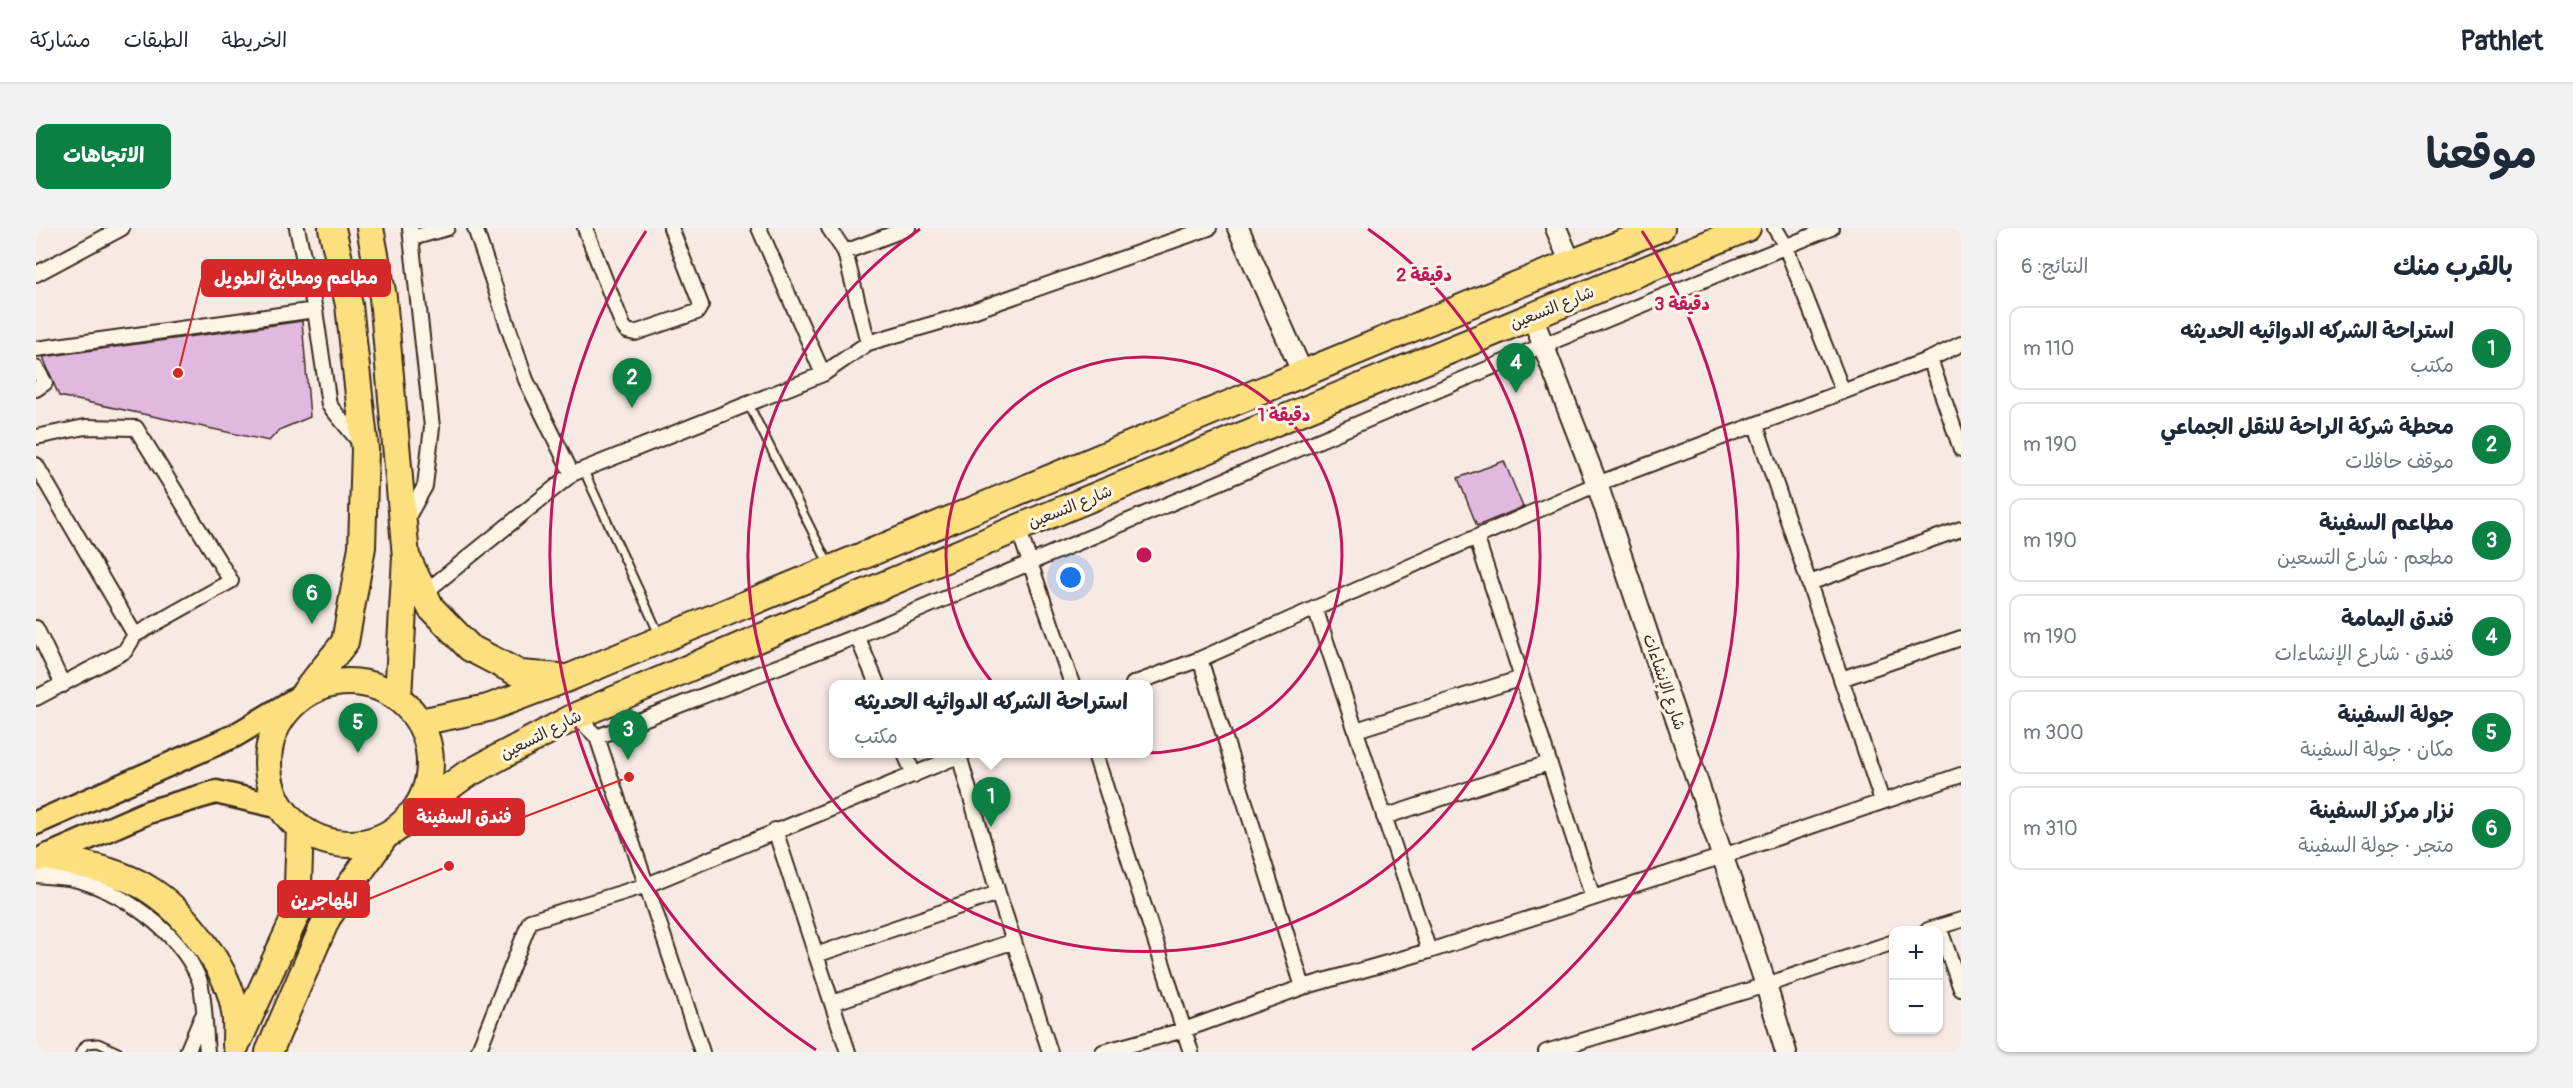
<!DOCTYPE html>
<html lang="ar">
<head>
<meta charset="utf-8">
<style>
  body { margin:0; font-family:Pangolin,"Playpen Sans Arabic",sans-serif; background:#f2f2f3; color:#1f2937; direction:rtl }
  .controls { position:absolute; right:18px; bottom:18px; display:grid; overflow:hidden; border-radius:12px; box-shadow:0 2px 4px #0004 }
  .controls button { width:54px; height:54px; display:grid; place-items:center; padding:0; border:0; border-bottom:2px solid #e0e1e3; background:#fff; color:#1f2937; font:30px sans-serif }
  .you { position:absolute; left:1035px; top:350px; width:21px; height:21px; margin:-15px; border:4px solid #fff; border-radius:50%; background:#1a73e8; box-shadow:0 0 0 9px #1a73e833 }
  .badge { display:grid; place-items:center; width:39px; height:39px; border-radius:50%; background:#0b8043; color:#fff; font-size:20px; font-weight:700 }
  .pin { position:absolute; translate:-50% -50px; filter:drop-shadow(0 2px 3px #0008) }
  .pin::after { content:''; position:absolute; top:32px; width:21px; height:18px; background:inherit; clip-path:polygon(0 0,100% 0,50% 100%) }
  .popup { position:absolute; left:793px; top:452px; width:324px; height:78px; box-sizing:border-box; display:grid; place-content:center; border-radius:12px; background:#fff; filter:drop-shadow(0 2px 4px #0005); font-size:20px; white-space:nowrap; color:#747a83 }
  .popup b { font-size:22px; color:#1f2937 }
  .popup::after { content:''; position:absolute; left:50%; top:100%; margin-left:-12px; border:12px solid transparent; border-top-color:#fff }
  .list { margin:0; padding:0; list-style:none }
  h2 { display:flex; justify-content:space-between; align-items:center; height:78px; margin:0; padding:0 24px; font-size:26px }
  h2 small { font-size:20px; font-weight:400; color:#747a83 }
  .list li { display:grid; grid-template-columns:39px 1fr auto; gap:18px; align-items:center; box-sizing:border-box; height:84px; margin:0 12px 12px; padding:0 12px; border:2px solid #e0e1e3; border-radius:12px }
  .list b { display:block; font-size:22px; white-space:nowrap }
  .list p { margin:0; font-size:20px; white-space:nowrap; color:#747a83 }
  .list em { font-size:20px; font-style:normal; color:#747a83 }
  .map { position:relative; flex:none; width:1925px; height:824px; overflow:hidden; direction:ltr; border-radius:12px }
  header { display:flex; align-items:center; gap:36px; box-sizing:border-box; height:84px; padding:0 30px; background:#fff; border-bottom:2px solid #e0e1e3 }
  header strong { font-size:28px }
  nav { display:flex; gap:33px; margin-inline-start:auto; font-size:21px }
  .intro { display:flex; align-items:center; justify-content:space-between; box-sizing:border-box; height:144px; padding:0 36px }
  h1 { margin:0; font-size:42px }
  .button { padding:15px 27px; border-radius:12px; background:#0b8043; color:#fff; font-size:21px; font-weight:700 }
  main { display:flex; gap:36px; padding:0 36px }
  aside { flex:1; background:#fff; border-radius:12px; box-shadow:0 2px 4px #0004 }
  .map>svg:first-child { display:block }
  .building { fill:#e1b9e0; stroke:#3b2a1e; stroke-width:1.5 }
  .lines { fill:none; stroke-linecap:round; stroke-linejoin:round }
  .lane-casing { stroke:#3b2a1e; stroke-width:11 }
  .street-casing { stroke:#3b2a1e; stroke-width:18 }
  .secondary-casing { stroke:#3b2a1e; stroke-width:24 }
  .primary-casing { stroke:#3b2a1e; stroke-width:27 }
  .highway-casing { stroke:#3b2a1e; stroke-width:30 }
  .lane { stroke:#fcf5e5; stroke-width:7 }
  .street { stroke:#fcf5e5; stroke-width:14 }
  .secondary { stroke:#fcf5e5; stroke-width:20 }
  .primary { stroke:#fce080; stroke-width:22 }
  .highway { stroke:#fce080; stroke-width:26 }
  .ring { fill:none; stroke:#c2185b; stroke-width:3 }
  .labels { text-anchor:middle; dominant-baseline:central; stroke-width:6; stroke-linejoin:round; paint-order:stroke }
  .street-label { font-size:16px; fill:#3b2a1e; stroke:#fcf5e5 }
  .centre { fill:#c2185b; stroke:#fcf5e5; stroke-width:3 }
  .ring-label { font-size:18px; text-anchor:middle; font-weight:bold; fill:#c2185b; stroke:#fcf5e5; stroke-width:6; stroke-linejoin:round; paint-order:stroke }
  .leader { fill:none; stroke:#d62828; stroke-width:2 }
  .callout-dot { fill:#d62828; stroke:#fcf5e5; stroke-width:2 }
  .callout { fill:#d62828; stroke:#d62828; stroke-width:2 }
  .callout-label { font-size:18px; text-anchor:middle; font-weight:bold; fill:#fff }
</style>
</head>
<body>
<header>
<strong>Pathlet</strong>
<nav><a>الخريطة</a><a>الطبقات</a><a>مشاركة</a></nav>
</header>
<div class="intro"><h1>موقعنا</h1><a class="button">الاتجاهات</a></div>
<main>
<aside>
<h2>بالقرب منك<small>النتائج: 6</small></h2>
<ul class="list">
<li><span class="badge">1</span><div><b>استراحة الشركه الدوائيه الحديثه</b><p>مكتب</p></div><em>110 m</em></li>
<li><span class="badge">2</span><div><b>محطة شركة الراحة للنقل الجماعي</b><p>موقف حافلات</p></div><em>190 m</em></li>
<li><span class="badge">3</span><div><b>مطاعم السفينة</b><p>مطعم · شارع التسعين</p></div><em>190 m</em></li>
<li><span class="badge">4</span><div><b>فندق اليمامة</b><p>فندق · شارع الإنشاءات</p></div><em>190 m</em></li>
<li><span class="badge">5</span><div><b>جولة السفينة</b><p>مكان · جولة السفينة</p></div><em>300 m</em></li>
<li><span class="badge">6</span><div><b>نزار مركز السفينة</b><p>متجر · جولة السفينة</p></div><em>310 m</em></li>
</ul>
</aside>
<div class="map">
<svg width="1925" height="824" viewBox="0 0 1925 824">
  <rect width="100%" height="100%" fill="#f7e9e4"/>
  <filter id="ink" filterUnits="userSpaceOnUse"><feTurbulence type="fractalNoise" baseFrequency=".0167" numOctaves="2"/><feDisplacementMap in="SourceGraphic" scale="12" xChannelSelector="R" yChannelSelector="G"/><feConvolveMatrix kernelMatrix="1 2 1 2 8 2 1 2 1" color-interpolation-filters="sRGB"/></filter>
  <g filter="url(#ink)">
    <path class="building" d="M266,93L274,189L243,202L233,213L23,168L7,129Z
      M1468,233L1487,279L1441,298L1422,250Z"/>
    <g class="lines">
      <g class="lane-casing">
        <path id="lane" d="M712,175L793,337
          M547,241L623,406
          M44,824L50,816L62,815L82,824"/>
      </g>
      <g class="street-casing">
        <path id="street" d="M261,0L279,82L293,177L326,217
          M439,0L490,152L536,246
          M549,0L587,98L591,103L599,105L661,84L665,77L635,0
          M723,0L787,146
          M793,0L809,24L832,115
          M1739,0L1749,17L1807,164
          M376,10L411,0
          M809,24L872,0
          M0,46L86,0
          M0,121L279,82
          M1894,131L1925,221
          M0,140L9,155L0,161
          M1720,197L1846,573
          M0,209L49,199L100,200L195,353L99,407L89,423L0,470
          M0,237L99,407
          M370,292L389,258L396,199L374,0
          M982,300L1036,456
          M1441,311L1557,670
          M1773,355L1925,301
          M388,365L536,246L787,146L832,115L914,91L1173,0
          M1279,380L1393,723
          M0,400L27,457
          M821,408L841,456
          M1164,431L1267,759
          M1805,451L1925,410
          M1097,456L1164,431L1561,256L1894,131L1925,116
          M540,488L561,509L666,824
          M1320,502L1486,450
          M561,509L821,408L1508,117L1795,0
          M869,526L878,547
          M1059,526L1155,824
          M923,527L962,665L1014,824
          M1348,589L1513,535
          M739,602L812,824
          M0,647C11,648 22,649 32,650C83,660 143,703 163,751C169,767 169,805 171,824
          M1903,699L1925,761
          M1892,702L1925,692
          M780,727L962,665
          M796,775L978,713
          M151,824L166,789
          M442,824L494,693L611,657L927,526
          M1067,824L1148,802L1267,759L1393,723L1687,628L1925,547
          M1510,824L1730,757L1858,714"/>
      </g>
      <g class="secondary-casing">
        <path id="secondary" d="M1202,0L1267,146
          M1520,0L1535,36
          M1496,88L1561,256L1730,757L1750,824"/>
      </g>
      <g class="primary-casing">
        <path id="primary" d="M0,595L198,508L265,468
          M0,633L112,584L180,564L245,579"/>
      </g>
      <g class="highway-casing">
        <path id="highway" d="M334,0L347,69L370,329L362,469
          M371,330L395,380L434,420L484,446L523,449
          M232 535a81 81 0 1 1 162 0a81 81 0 1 1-162 0Z
          M269,464L309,414L326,319L329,221L313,77L296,0
          M384,494L452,480L532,450L1478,58L1625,0
          M372,589L428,548L540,488L982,300L1711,0
          M12,629C47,637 87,643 117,664C151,687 194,743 199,784C201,795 200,806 200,817
          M203,811L261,685L264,599
          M233,824L291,690L347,611"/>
      </g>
      <use href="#lane" class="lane"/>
      <use href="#street" class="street"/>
      <use href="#secondary" class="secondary"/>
      <use href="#primary" class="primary"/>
      <use href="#highway" class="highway"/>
    </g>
  </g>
  <g class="ring">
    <circle cx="1108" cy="327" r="198"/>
    <path d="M1332 1A396 396 0 1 1 884 1"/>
    <path d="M780 822A594 594 0 0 1 610 3M1606 3A594 594 0 0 1 1436 822"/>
  </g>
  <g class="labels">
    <g class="street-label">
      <text transform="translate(1516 80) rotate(-22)">شارع التسعين</text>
      <text transform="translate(1034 279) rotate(-22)">شارع التسعين</text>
      <text transform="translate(1628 454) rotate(71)">شارع الإنشاءات</text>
      <text transform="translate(505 507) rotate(-27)">شارع التسعين</text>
    </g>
  </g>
  <circle cx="1108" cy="327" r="9" class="centre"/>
  <g class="ring-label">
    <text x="1388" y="53">2 دقيقة</text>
    <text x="1646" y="82">3 دقيقة</text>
    <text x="1248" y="193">1 دقيقة</text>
  </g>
  <path class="leader" d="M142 145L166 50M593 549L488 589M413 638L333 671"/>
  <g class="callout-dot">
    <circle cx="142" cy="145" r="6"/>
    <circle cx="593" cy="549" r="6"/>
    <circle cx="413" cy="638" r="6"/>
  </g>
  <g class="callout">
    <rect x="166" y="32" width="188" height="36" rx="6"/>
    <rect x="368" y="571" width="120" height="36" rx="6"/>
    <rect x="242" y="653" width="91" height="36" rx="6"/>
  </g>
  <g class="callout-label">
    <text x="260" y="56">مطاعم ومطابخ الطويل</text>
    <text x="428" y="595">فندق السفينة</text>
    <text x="288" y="678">المهاجرين</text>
  </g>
</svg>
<div class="controls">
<button>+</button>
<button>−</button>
</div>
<div class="you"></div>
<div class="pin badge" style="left:955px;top:599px">1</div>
<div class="popup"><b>استراحة الشركه الدوائيه الحديثه</b>مكتب</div>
<div class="pin badge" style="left:596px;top:180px">2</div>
<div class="pin badge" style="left:592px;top:532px">3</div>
<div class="pin badge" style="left:1480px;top:165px">4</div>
<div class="pin badge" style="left:322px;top:525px">5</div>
<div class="pin badge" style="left:276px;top:396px">6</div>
</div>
</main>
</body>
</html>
